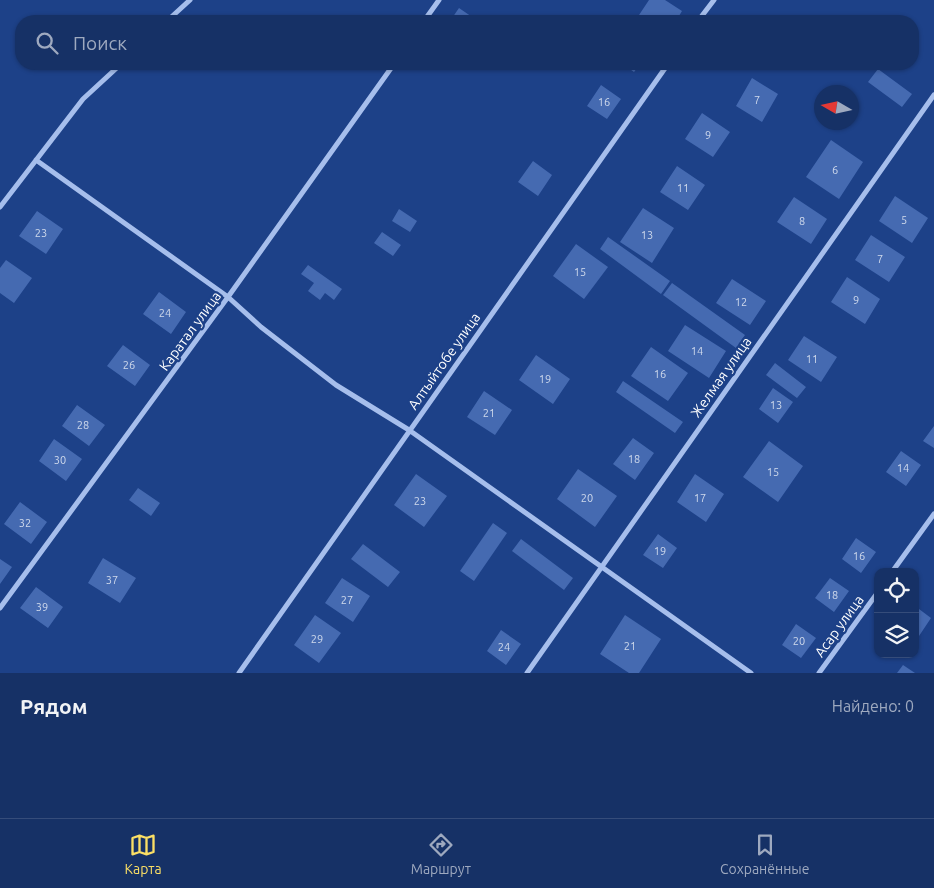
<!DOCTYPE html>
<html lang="ru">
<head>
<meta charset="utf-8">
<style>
  body { margin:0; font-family:Ubuntu,sans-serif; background:#233d6f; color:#f1f3f6 }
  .controls { position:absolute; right:15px; bottom:15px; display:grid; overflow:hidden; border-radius:10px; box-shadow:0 1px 4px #0004 }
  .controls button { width:45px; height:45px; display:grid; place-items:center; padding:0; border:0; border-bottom:1px solid #354c7a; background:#163166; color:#f1f3f6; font:25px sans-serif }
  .compass { position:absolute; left:814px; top:85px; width:45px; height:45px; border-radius:50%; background:#163166; box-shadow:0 1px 4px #0004; rotate:279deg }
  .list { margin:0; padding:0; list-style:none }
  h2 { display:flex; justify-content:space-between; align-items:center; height:65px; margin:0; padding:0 20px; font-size:21px }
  h2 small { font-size:16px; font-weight:400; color:#9ea9bf }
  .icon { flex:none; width:28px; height:28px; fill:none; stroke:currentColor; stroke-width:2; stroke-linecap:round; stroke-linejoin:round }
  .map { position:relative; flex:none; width:934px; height:673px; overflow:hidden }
  .search { position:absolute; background:#163166; box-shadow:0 1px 4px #0004; left:15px; right:15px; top:15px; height:55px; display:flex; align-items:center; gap:12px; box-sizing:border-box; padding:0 18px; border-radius:20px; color:#9ea9bf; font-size:19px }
  .sheet { height:145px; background:#163166 }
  nav { display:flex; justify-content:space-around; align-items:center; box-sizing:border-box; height:70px; border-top:1px solid #354c7a; background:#163166; font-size:14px; color:#9ea9bf }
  nav a { display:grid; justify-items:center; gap:2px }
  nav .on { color:#fbdf65 }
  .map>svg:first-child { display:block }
  .building { fill:#456ab1 }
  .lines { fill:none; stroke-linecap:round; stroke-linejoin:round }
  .street { stroke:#a6beec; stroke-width:5 }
  .labels { text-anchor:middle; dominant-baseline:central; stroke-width:4.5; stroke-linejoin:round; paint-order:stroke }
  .number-label { font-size:11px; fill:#d0daec }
  .street-label { font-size:14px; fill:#fff; stroke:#1d4188 }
</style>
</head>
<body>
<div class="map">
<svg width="934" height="673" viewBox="0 0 934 673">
  <rect width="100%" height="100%" fill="#1d4188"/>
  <path class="building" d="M649,0H665L682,11L676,21H642L637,18Z
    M459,8L478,21H450Z
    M623,64H640L634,72Z
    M878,69L912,94L902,107L868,82Z
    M752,78L778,94L762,122L736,106Z
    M601,85L621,99L607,119L587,106Z
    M702,113L730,132L713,157L685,139Z
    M831,140L863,162L839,199L806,177Z
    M533,161L552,175L538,196L518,182Z
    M677,166L705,185L688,210L660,192Z
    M895,196L928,218L912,243L879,221Z
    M794,197L827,219L811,244L777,222Z
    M643,208L674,228L652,263L620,242Z
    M399,209L417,221L410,232L392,221Z
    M37,211L63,229L46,254L19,236Z
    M382,232L401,245L393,256L374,243Z
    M871,235L905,257L889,282L855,260Z
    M608,237L670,281L661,294L600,249Z
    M576,244L608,267L584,299L553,276Z
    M6,260L32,278L14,303L0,293V268Z
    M308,265L342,289L334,300L325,293L320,300L308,291L314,283L301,274Z
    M847,277L880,299L865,324L831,302Z
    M732,279L766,301L750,325L716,303Z
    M672,283L745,335L736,348L663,295Z
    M159,292L186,312L171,334L143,314Z
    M685,325L726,351L709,378L668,351Z
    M804,336L837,357L821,382L788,360Z
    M123,345L150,365L135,386L107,366Z
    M651,347L688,373L668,401L631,376Z
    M536,355L570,379L553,404L519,380Z
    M775,363L806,387L797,398L766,375Z
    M623,381L683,422L675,433L616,392Z
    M773,388L793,402L778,423L759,409Z
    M484,391L512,410L495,435L467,417Z
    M77,405L105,425L89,446L62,426Z
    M934,426V448L923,441Z
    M633,438L654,453L635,480L613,464Z
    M54,439L82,459L66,481L39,461Z
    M769,441L803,466L778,502L743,477Z
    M901,451L921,465L906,486L886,472Z
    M578,469L617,496L595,527L557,499Z
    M416,474L447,496L424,527L394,505Z
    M695,474L724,494L706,522L677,502Z
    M138,488L160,503L151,516L129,500Z
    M20,502L47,522L31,544L4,524Z
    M493,523L507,533L474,581L460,571Z
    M658,534L677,548L663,568L643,555Z
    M856,538L876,552L861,573L842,559Z
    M521,539L573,578L564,590L512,551Z
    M363,544L400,572L388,587L351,559Z
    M103,558L136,578L120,603L88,583Z
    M0,559L12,567L0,584Z
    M342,578L370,596L353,622L325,603Z
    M830,578L849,591L834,612L815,598Z
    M36,587L63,607L48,628L20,608Z
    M915,606L931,618L917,639L915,638Z
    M315,615L341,633L319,663L294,645Z
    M625,615L661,639L639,673H629L600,654Z
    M796,624L816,638L801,658L782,645Z
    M501,630L521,644L506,665L487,651Z
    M903,665L915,673H897Z"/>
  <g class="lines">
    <path class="street" d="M167,21L190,0
      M424,21L439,0
      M698,21L714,0
      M36,160L228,297L261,327L336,385L409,430L751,673
      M0,207L83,99L121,64
      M892,572L934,514
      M0,608L228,297L394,64
      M239,673L668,64
      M527,673L934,95
      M819,673L878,592"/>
  </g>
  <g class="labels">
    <g class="number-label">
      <text x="757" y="100">7</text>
      <text x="604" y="102">16</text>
      <text x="708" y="135">9</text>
      <text x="835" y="170">6</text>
      <text x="683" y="188">11</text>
      <text x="904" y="220">5</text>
      <text x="802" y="221">8</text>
      <text x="41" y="233">23</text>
      <text x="647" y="235">13</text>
      <text x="880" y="259">7</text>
      <text x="580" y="272">15</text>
      <text x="856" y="300">9</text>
      <text x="741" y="302">12</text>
      <text x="165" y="313">24</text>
      <text x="697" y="351">14</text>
      <text x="812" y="359">11</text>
      <text x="129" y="365">26</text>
      <text x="660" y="374">16</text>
      <text x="545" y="379">19</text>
      <text x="776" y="405">13</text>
      <text x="489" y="413">21</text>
      <text x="83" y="425">28</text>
      <text x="634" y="459">18</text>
      <text x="60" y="460">30</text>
      <text x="903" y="468">14</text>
      <text x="773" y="472">15</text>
      <text x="587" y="498">20</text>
      <text x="700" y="498">17</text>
      <text x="420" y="501">23</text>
      <text x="25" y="523">32</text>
      <text x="660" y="551">19</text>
      <text x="859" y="556">16</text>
      <text x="112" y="580">37</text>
      <text x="832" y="595">18</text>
      <text x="347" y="600">27</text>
      <text x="42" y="607">39</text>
      <text x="317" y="639">29</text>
      <text x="799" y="641">20</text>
      <text x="630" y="646">21</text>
      <text x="504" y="647">24</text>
    </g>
    <g class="street-label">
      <text transform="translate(190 331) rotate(-54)">Каратал улица</text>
      <text transform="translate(444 361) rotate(-55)">Алтыйтобе улица</text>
      <text transform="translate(721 377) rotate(-55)">Желмая улица</text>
      <text transform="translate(839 626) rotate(-54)">Асар улица</text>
    </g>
  </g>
</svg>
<div class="controls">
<button><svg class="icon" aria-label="locate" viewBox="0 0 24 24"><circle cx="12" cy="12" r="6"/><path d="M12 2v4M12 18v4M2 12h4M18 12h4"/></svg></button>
<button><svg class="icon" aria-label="layers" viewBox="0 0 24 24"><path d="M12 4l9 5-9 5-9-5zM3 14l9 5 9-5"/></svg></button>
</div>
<svg class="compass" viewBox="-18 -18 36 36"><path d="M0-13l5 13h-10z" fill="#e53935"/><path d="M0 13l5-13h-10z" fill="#9ea9bf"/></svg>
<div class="search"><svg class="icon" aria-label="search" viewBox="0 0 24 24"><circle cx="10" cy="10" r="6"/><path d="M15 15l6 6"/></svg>Поиск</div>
</div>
<section class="sheet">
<h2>Рядом<small>Найдено: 0</small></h2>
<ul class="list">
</ul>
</section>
<nav>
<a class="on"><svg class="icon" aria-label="map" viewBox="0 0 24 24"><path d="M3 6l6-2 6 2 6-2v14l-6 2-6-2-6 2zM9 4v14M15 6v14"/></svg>Карта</a>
<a><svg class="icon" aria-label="directions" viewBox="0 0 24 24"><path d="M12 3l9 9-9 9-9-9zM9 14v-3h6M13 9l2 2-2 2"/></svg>Маршрут</a>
<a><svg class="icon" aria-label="saved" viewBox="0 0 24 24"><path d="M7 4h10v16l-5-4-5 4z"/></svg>Сохранённые</a>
</nav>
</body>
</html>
